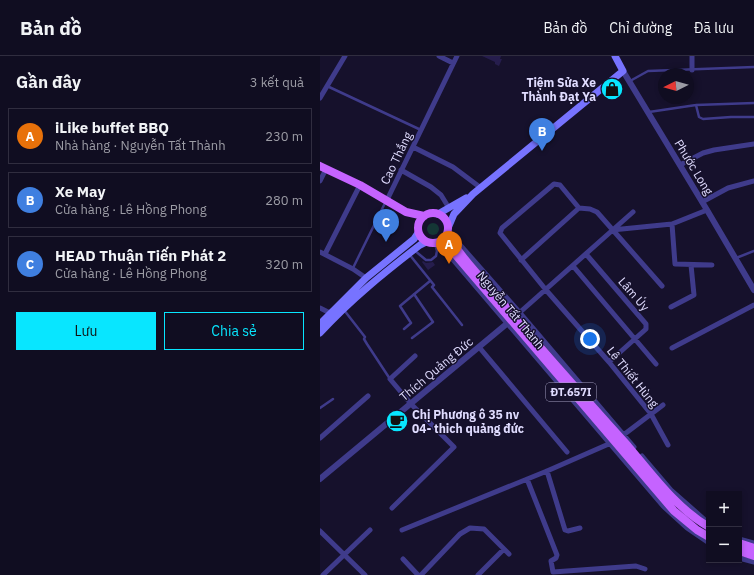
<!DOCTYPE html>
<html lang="vi">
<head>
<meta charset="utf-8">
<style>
  body { margin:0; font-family:"IBM Plex Sans",sans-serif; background:#19162a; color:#f1f3f6 }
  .controls { position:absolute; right:12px; bottom:12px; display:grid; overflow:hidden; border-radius:0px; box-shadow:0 2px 6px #0003 }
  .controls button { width:36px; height:36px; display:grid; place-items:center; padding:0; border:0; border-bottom:1px solid #302d3f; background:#100d21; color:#f1f3f6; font:20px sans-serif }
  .compass { position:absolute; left:338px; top:12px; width:36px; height:36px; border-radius:50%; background:#100d21; box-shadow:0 2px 6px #0003; rotate:265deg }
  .you { position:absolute; left:270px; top:283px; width:14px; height:14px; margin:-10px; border:3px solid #fff; border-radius:50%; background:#1a73e8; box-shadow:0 0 0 6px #1a73e833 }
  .badge { display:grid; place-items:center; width:26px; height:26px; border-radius:50%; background:#08e6ff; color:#fff; font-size:13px; font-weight:700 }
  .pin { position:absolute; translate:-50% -33px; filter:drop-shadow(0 1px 2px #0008) }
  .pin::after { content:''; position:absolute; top:21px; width:14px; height:12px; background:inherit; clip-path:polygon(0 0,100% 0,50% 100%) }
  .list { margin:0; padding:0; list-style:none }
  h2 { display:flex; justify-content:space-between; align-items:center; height:52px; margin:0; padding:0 16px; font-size:17px }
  h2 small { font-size:13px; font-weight:400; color:#9c9ca5 }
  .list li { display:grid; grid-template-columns:26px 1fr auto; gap:12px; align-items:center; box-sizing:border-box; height:56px; margin:0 8px 8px; padding:0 8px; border:1px solid #302d3f; border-radius:0px }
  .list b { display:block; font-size:15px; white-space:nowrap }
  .list p { margin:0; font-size:13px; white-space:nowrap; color:#9c9ca5 }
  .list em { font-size:13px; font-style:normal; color:#9c9ca5 }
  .actions { display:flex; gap:8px; padding:12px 16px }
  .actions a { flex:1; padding:9px 0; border:1px solid #08e6ff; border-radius:0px; text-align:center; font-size:14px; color:#08e6ff }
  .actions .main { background:#08e6ff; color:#111 }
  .map { position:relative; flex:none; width:434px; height:519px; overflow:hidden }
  header { display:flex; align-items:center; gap:24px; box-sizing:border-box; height:56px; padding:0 20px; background:#100d21; border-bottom:1px solid #302d3f }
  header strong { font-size:19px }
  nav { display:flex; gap:22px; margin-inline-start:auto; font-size:14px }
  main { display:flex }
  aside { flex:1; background:#100d21 }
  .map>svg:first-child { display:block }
  .green { fill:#143635 }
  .building { fill:#261d4d }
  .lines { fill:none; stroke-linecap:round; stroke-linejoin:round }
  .service { stroke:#3f3b8b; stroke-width:2.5 }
  .minor { stroke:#3f3b8b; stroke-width:5 }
  .tertiary { stroke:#3f3b8b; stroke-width:6 }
  .secondary { stroke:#7773ff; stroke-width:7 }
  .primary { stroke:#c563ff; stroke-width:8 }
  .labels { text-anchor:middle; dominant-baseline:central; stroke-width:3; stroke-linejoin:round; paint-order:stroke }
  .shield { fill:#16112c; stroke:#a39fc0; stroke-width:1 }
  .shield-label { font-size:11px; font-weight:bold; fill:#e0dcff }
  .poi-label { font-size:12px; font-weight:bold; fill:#e0dcff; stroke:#16112c; text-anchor:end }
  .street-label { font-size:12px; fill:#e0dcff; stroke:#16112c }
</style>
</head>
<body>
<header>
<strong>Bản đồ</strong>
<nav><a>Bản đồ</a><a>Chỉ đường</a><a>Đã lưu</a></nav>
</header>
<main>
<aside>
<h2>Gần đây<small>3 kết quả</small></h2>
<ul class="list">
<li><span class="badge" style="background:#e8710a">A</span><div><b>iLike buffet BBQ</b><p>Nhà hàng · Nguyễn Tất Thành</p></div><em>230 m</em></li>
<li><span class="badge" style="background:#3f7fe0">B</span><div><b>Xe May</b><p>Cửa hàng · Lê Hồng Phong</p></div><em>280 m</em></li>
<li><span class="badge" style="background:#3f7fe0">C</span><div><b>HEAD Thuận Tiến Phát 2</b><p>Cửa hàng · Lê Hồng Phong</p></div><em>320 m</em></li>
</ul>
<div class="actions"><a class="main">Lưu</a><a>Chia sẻ</a></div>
</aside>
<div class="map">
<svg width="434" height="519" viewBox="0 0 434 519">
  <rect width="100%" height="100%" fill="#16112c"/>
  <path class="green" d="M107 173a6 6 0 1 1 12 0a6 6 0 1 1-12 0Z"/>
  <path class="building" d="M162,0H181L180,3H182L179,10L175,8V6Z
    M103,205L106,207L113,206L115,209L108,214L102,206Z"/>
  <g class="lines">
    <path class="service" d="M310,25L328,15L434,11
      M7,30L101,74
      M376,49L379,61L383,63L411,61H434
      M329,56L376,49L434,47
      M94,194L106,204H111L116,200L117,195L115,188
      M89,198L114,229L112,231L142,269
      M416,202L434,195
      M33,212L66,145
      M24,254L45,281L44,283L47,288L70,323
      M84,273L91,267L80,250L110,225
      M92,282L113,266L94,238
      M0,352L13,343"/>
    <path class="minor" d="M119,0L133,7
      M372,0V14
      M0,42L25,0
      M93,91L133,111L161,132
      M360,109L383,97L394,94L434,88
      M81,114L111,131L121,139L129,152
      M0,125L6,113
      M67,144L137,0
      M382,146L408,132L434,125
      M259,152L240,129L234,128L182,172L180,177L226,234L289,306L331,358L348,389
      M352,168L355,208L392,209
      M292,174L352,168L387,154
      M134,182L200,257L314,391
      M123,192L343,450L367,472L389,487
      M0,196L33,213L46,222
      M5,198L40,129
      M266,198L326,268V273L289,306
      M201,204L259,152L270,153L277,156L342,230
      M253,210L336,308
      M351,251L374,239L371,209
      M0,252L10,257
      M198,258L313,156
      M159,291L247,396
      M352,292L434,249
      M302,380L343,349
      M0,382L48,340
      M322,400L351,434L385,464
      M227,415L245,474L248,475L260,472
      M207,423L237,499L236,502L231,505L233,516L316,510L325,513
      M72,452L134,391L91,348L70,323L95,300
      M82,474L227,415L291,387
      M0,475L45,519
      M419,483L434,487
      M419,502L434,506
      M83,503L98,519
      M3,519L50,474
      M101,519L140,478L150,472L164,473L189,498
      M158,519L184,493"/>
    <path class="tertiary" d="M303,15L387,154L434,234
      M0,423L190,265"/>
    <path class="secondary" d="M118,158L146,142
      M128,172L134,158L153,138L303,15L295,0
      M0,268L46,222L94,183L98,177
      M0,277C30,244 65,216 100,189L106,186"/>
    <path class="primary" d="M0,110L40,129L86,156L104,160
      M98 172a15 15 0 1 1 30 0a15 15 0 1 1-30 0Z
      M128,177C135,195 162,223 176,239C218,290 263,340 308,390C332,418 356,452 389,471
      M118,187L133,196L354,455L377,474L389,481
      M419,487L434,492
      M419,495L434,500"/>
  </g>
  <defs>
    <g id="shop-disc" transform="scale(1.15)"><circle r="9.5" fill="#08e6ff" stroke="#16112c"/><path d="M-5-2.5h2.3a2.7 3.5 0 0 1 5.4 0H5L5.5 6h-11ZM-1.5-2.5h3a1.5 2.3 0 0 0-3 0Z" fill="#111"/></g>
    <g id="cafe-disc" transform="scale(1.15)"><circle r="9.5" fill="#08e6ff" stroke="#16112c"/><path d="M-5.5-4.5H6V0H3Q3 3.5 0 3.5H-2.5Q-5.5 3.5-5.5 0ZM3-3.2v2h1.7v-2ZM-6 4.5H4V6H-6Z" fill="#111"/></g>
  </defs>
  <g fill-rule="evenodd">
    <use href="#shop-disc" x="292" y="33"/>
    <use href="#cafe-disc" x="77" y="365"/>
  </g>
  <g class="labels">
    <rect class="shield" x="226" y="327" width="50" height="18" rx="3"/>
    <g class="shield-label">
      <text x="251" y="336">ĐT.657I</text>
    </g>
    <g class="poi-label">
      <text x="276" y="26">Tiệm Sửa Xe<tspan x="276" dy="14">Thành Đạt Ya</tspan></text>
      <text x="92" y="358" text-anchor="start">Chị Phương ô 35 nv<tspan x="92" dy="14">04- thich quảng đức</tspan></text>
    </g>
    <g class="street-label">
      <text transform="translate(76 102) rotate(-64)">Cao Thắng</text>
      <text transform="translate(374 111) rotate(59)">Phước Long</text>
      <text transform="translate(314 238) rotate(49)">Lâm Úy</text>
      <text transform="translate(191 254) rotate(50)">Nguyễn Tất Thành</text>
      <text transform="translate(116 313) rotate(-40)">Thích Quảng Đức</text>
      <text transform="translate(313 321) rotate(51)">Lê Thiết Hùng</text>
    </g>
  </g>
</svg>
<div class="controls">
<button>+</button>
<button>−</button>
</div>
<svg class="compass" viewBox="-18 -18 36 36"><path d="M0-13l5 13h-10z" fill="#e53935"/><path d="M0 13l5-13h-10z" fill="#9c9ca5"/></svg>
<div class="you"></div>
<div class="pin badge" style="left:129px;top:208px;background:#e8710a">A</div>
<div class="pin badge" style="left:222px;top:95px;background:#3f7fe0">B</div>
<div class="pin badge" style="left:66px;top:186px;background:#3f7fe0">C</div>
</div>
</main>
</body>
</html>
